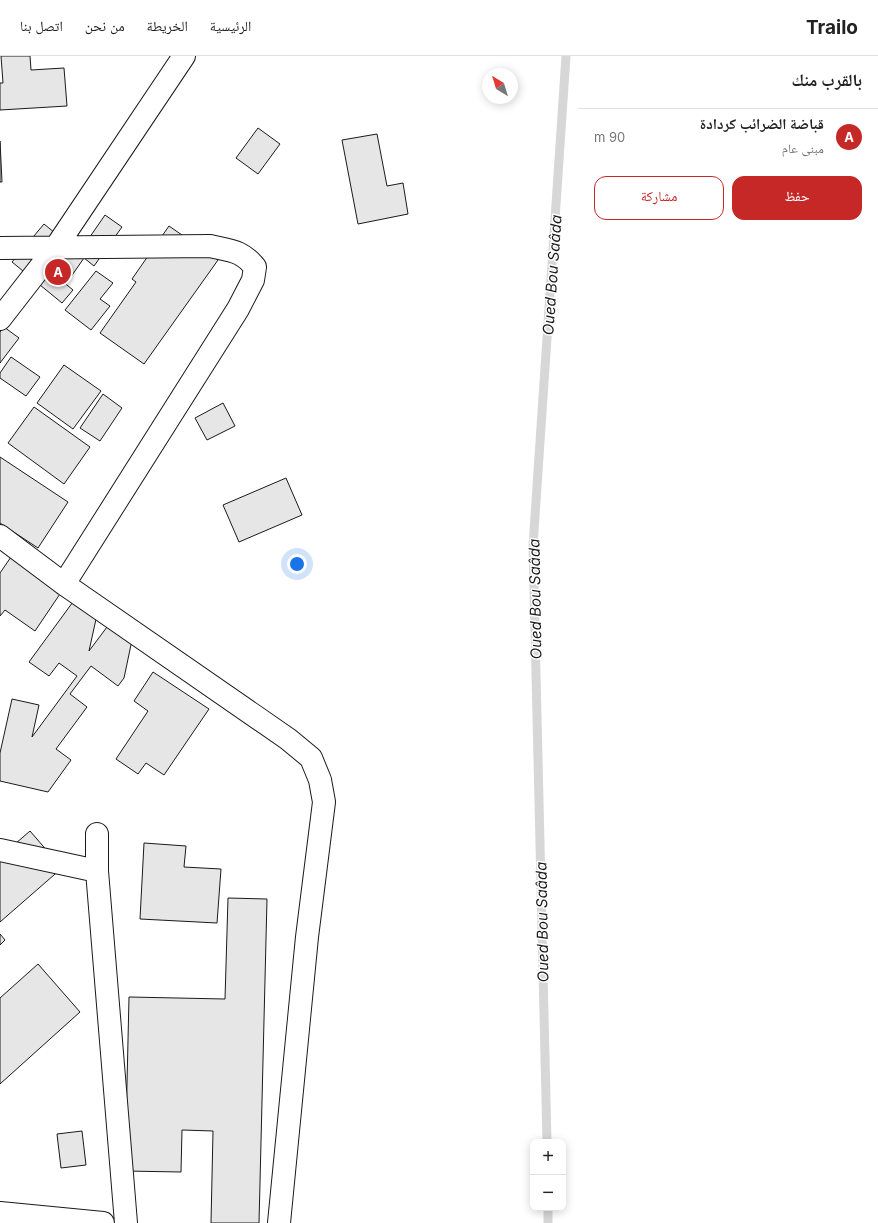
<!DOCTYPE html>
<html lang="ar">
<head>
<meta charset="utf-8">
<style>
  body { margin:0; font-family:Inter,"Noto Naskh Arabic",sans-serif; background:#f6f6f6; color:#222; direction:rtl }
  .controls { position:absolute; right:12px; bottom:12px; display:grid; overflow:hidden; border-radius:8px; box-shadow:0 2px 10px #0003 }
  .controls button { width:36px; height:36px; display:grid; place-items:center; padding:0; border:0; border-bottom:1px solid #e0e0e0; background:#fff; color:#222; font:20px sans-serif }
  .compass { position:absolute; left:482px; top:12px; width:36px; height:36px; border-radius:50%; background:#fff; box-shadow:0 2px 10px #0003; rotate:322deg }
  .you { position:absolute; left:297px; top:508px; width:14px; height:14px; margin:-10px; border:3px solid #fff; border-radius:50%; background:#1a73e8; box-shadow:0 0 0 6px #1a73e833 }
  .badge { display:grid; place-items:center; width:26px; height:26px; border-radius:50%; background:#c62828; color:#fff; font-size:13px; font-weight:700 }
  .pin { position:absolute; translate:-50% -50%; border:2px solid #fff; box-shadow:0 1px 4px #0006 }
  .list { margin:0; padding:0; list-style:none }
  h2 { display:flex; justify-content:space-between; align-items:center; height:52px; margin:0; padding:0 16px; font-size:17px }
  h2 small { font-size:13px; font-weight:400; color:#767676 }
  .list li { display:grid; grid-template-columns:26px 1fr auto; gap:12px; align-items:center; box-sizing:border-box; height:56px; padding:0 16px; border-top:1px solid #e0e0e0 }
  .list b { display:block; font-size:15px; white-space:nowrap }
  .list p { margin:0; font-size:13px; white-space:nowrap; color:#767676 }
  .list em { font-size:13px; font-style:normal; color:#767676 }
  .actions { display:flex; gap:8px; padding:12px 16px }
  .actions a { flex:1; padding:9px 0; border:1px solid #c62828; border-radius:12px; text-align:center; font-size:14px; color:#c62828 }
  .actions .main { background:#c62828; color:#fff }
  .map { position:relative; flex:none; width:578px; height:1167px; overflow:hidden; direction:ltr }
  header { display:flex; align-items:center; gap:24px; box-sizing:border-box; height:56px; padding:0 20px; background:#fff; border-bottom:1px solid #e0e0e0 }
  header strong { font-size:19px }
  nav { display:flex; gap:22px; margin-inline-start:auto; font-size:14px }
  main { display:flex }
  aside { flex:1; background:#fff }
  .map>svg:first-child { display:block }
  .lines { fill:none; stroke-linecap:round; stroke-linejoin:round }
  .stream { stroke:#d7d7d7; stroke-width:9 }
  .building { fill:#e6e6e6; stroke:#1a1a1a }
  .minor-casing { stroke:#1a1a1a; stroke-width:24 }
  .minor { stroke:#fff; stroke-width:22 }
  .labels { text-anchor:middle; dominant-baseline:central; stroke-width:3; stroke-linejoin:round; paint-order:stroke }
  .water-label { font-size:15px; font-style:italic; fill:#1a1a1a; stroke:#fff }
</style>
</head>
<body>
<header>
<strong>Trailo</strong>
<nav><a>الرئيسية</a><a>الخريطة</a><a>من نحن</a><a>اتصل بنا</a></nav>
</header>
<main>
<aside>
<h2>بالقرب منك<small></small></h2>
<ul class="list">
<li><span class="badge">A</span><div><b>قباضة الضرائب كردادة</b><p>مبنى عام</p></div><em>90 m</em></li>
</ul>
<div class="actions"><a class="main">حفظ</a><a>مشاركة</a></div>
</aside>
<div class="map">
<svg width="578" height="1167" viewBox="0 0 578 1167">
  <rect width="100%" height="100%" fill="#fff"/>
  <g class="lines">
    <path class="stream" d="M547,1086L533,490L566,0
      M548,1152V1167"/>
  </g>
  <path class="building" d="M1,0H30L31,14L64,12L67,50L0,54V27H3Z
    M258,72L280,88L258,118L236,102Z
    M377,78L387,130L403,127L408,158L358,168L342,84Z
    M0,85L2,126H0Z
    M105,159L122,171L94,210L84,202L68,225L56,216L79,184L85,188Z
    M44,168L71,190L50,215L73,234L62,247L12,206Z
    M169,170L218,204L144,308L100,277L136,226L132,223Z
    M96,215L113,227L100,243L110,250L91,274L65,254Z
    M4,271L19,282L0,307V276Z
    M11,301L40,321L26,340L0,322V317Z
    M64,309L101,335L73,373L37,347Z
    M103,338L122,352L100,385L80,372Z
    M223,347L235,370L207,384L195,362Z
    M34,351L90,391L64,428L8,387Z
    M0,401L68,446L38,492L0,467Z
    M286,422L302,459L239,486L223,449Z
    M13,498L64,532L35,575L5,554L0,560V517Z
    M78,539L98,554L89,595L110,567L132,584L124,622L118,630L91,610L70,638L87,651L56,693L71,704L48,736L0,725V697L12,643L39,649L32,681L77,620L59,607L49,620L29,606Z
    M153,616L209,653L164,719L146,707L138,718L116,703L148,655L134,645Z
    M30,775L62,812L0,866V801Z
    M144,787L186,790L184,811L221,813L217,867L140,863Z
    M228,842L267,843L259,1167H211L213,1075L182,1074L181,1116L125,1115L129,941L225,943Z
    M0,878L5,884L0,889Z
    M38,908L80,956L0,1028V942Z
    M82,1075L86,1109L61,1112L57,1078Z"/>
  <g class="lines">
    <g class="minor-casing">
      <path id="minor" d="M0,192L210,190C231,195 241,194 255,211L253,224L238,253L64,528
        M0,263L56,191L184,0
        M0,480L64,528L288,683L311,702L320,724L324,746L307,881L279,1167
        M97,778V815L126,1167
        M0,794L97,815
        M0,1157L103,1167"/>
    </g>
    <use href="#minor" class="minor"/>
  </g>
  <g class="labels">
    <g class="water-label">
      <text transform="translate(552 219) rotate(-86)">Oued Bou Saâda</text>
      <text transform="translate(535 543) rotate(-91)">Oued Bou Saâda</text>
      <text transform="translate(542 866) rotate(-91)">Oued Bou Saâda</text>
    </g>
  </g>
</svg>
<div class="controls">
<button>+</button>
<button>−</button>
</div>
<svg class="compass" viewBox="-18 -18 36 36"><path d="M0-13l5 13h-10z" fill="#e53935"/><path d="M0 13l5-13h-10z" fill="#767676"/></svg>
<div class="you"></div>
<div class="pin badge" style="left:58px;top:216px">A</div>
</div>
</main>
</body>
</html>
